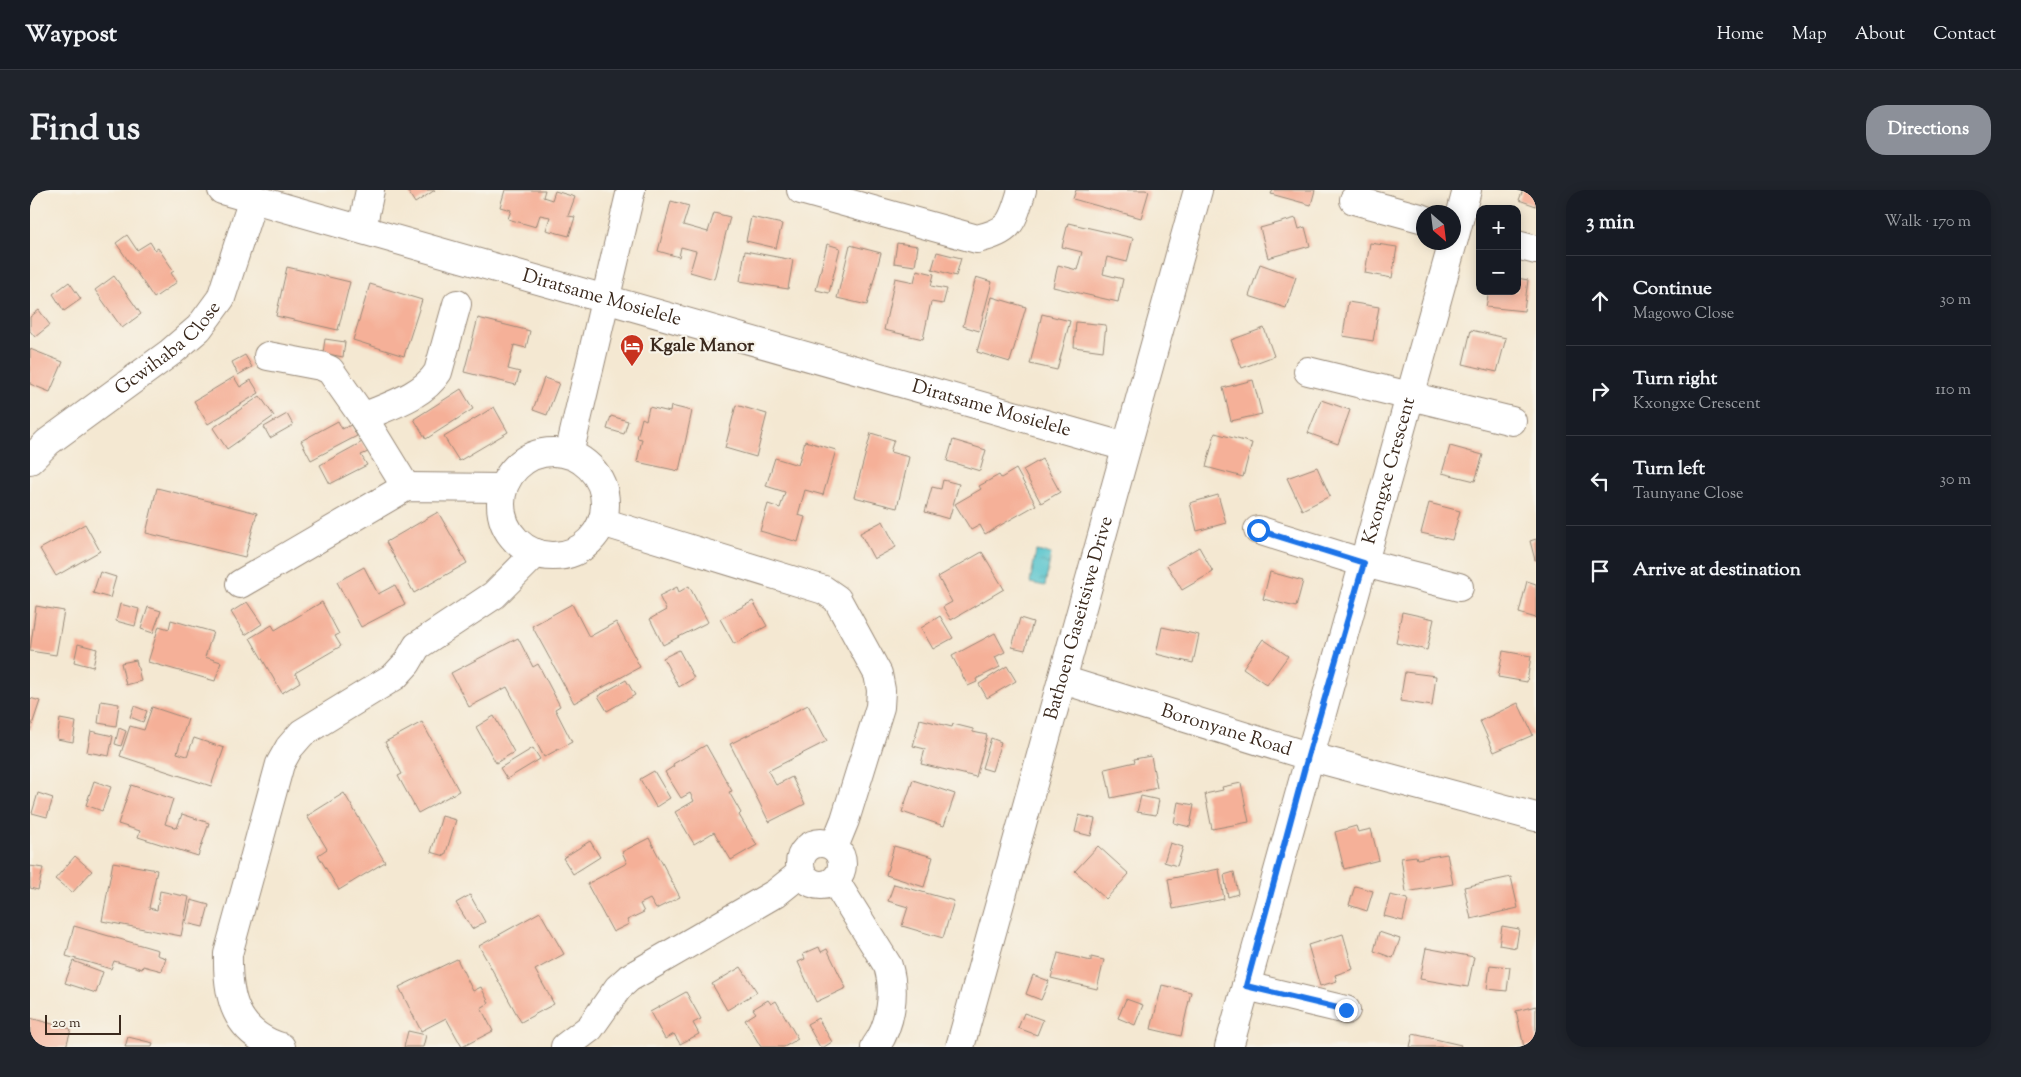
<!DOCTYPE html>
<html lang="en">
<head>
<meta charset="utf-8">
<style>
  body { margin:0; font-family:"Sorts Mill Goudy",serif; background:#20242c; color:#f1f3f6 }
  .controls { position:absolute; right:15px; top:15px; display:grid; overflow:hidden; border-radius:10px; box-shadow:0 2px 12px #0003 }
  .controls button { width:45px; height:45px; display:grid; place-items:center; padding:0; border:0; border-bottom:1px solid #363941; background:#171b24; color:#f1f3f6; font:25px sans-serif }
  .compass { position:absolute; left:1386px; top:15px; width:45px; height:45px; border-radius:50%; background:#171b24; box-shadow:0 2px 12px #0003; rotate:152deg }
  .scale { position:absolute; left:15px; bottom:12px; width:76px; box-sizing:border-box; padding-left:5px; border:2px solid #3b2a1e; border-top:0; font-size:14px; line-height:18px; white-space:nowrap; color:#3b2a1e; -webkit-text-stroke:4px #f7f3e8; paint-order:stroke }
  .stop { position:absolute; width:15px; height:15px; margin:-11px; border:4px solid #1a73e8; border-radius:50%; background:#fff }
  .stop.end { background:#1a73e8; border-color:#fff; box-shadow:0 1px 5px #0008 }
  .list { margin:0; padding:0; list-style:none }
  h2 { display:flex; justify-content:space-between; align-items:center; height:65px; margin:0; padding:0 20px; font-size:21px }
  h2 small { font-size:16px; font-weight:400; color:#9ea1a6 }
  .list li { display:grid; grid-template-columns:32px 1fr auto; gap:15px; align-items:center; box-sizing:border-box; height:90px; padding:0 20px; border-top:1px solid #363941 }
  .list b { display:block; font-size:19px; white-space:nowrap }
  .list p { margin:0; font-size:16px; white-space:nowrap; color:#9ea1a6 }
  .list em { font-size:16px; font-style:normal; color:#9ea1a6 }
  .icon { flex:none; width:28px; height:28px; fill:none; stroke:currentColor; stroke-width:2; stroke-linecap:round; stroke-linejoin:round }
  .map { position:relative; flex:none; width:1506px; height:857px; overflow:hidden; border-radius:20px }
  header { display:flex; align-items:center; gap:30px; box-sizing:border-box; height:70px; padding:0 25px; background:#171b24; border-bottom:1px solid #363941 }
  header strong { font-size:24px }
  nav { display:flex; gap:28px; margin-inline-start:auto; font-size:18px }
  .intro { display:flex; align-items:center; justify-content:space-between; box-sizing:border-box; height:120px; padding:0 30px }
  h1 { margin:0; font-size:35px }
  .button { padding:12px 22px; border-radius:20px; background:#8c9099; color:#fff; font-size:18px; font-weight:700 }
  main { display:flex; gap:30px; padding:0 30px }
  aside { flex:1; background:#171b24; border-radius:20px; box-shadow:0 2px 12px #0003 }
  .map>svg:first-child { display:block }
  .water { fill:url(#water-ripples); stroke:#497776 }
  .building { fill:#f5b098 }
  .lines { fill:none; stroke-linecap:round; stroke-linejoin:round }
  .street-casing { stroke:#988978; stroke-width:30 }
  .street { stroke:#fff; stroke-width:28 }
  .route { stroke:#1a73e8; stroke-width:6 }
  .labels { text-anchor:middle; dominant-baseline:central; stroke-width:4.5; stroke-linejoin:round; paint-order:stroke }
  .street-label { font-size:19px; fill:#3b2a1e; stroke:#f7f3e8 }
  .poi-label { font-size:19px; font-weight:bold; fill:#3b2a1e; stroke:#f7f3e8; text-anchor:start }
</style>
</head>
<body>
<header>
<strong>Waypost</strong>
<nav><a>Home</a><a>Map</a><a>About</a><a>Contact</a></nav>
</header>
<div class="intro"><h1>Find us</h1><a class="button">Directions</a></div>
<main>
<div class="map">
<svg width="1506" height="857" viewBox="0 0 1506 857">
  <defs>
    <pattern id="water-ripples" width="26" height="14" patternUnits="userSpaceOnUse" patternTransform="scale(1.25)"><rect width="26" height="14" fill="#57c4cd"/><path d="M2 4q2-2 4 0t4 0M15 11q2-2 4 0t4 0" fill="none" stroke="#499fa6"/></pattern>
  </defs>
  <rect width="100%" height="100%" fill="#f7f3e8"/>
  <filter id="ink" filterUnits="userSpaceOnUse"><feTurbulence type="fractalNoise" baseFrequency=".02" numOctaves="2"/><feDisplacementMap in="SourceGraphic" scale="10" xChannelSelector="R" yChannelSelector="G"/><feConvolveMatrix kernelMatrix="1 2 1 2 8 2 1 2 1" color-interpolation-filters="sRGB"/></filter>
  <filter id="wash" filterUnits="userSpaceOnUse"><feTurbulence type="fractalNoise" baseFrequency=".0096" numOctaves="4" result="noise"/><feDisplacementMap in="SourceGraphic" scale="20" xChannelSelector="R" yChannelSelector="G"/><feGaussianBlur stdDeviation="1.12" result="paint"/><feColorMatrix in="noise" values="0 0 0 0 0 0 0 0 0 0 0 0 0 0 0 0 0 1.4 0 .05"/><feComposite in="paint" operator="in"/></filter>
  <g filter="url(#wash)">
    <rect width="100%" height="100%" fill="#f4e8d2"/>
    <path class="water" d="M1006,361L1021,364L1015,396L1000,393Z"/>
    <g id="blocks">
      <path class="building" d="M377,0H405L385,13Z
        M475,0H515L513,7L522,10L525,1L545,7L538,26L545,27L539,46L516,40L520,27L510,25L506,37L478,29L481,20L470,17Z
        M1046,0H1115L1119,1L1111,28L1043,9Z
        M1243,0H1285L1281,15L1241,4Z
        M1493,0H1506V16L1489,10Z
        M641,11L659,16L653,35L678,42L684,23L700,27L684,89L660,82L666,61L651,57L649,67L628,61Z
        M721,27L752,34L746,58L716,51Z
        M1266,28L1269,39L1275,37L1280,56L1238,68L1230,38Z
        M1038,33L1103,48L1097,72L1077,67L1073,84L1093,89L1088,112L1023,97L1028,75L1047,80L1052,62L1032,57Z
        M97,45L107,60L120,52L125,60L128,58L144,81L141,83L147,92L124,108L86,53Z
        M867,53L888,56L885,76L864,73Z
        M1340,53L1367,57L1362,88L1335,83Z
        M797,54L810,58L799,103L786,100Z
        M820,55L851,63L837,115L807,108Z
        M715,61L763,70L758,99L710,91Z
        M907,62L931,68L926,86L902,79Z
        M1230,74L1266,87L1256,118L1219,106Z
        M257,77L320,92L308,140L246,126Z
        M887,80L904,84L901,96L917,99L913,114L901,112L893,149L854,140L865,88L884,92Z
        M84,86L111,124L92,138L65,100Z
        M946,87L962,92L949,141L933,136Z
        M1487,88L1498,90L1494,121L1456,117L1459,101H1487Z
        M39,92L51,109L34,121L23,104Z
        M340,94L392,110L374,166L323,150Z
        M962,107L996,117L980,172L947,162Z
        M1318,112L1349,117L1343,151L1313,146Z
        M9,120L20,135L5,147L0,141V127Z
        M1012,124L1040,131L1027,180L1000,174Z
        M448,128L500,141L496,158L484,155L478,179L490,182L486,195L434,182Z
        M1046,132L1076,135L1073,161L1044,157Z
        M1234,138L1244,166L1212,178L1201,150Z
        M1441,140L1476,148L1467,182L1433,174Z
        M295,149L315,152L313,167L293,163Z
        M0,159L33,172L20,202L0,194Z
        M215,165L222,177L208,185L202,172Z
        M204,187L210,197L221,190L229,203L178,234L164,211Z
        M514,188L529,193L517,225L503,220Z
        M1223,190L1232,224L1201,231L1193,198Z
        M431,199L443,219L396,249L384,229Z
        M230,206L244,226L197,259L183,238Z
        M1291,210L1320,220L1308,254L1278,243Z
        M706,215L737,224L726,267L695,258Z
        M641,216L662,221L649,281L607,272L612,249L607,248L612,228L616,230L619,217L640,222Z
        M464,217L478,242L429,271L414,247Z
        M257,224L263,235L240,248L234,237Z
        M581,226L598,231L594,244L577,239Z
        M308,231L312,239L321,235L327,246L281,270L271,251Z
        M841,243L864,250L860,262L879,267L867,318L824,307Z
        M1185,243L1222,253L1213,287L1176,277Z
        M923,250L956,260L950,281L917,271Z
        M775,251L806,260L793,305L775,300L768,325L775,327L768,352L730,341L738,314L750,318L755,302L736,296L745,268L768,275Z
        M332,252L338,262L331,265L337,275L300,294L290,275Z
        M1420,256L1453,265L1445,291L1412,283Z
        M1012,269L1030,302L1011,313L993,280Z
        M1287,277L1300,306L1272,320L1257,288Z
        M986,279L1006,315L955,344L950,335L941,340L925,314L951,299L949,296L969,285L971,288Z
        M913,290L929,294L919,329L895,322L902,297L911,299Z
        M127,298L227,323L215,367L116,343Z
        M1188,305L1196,333L1167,341L1160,313Z
        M1399,313L1430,321L1422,350L1391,343Z
        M408,322L437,373L384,403L356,352Z
        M853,331L866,357L844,369L830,343Z
        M55,334L70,361L26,386L10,359Z
        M1506,349V370H1505L1500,351Z
        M1169,357L1183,382L1152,400L1137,375Z
        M952,362L974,399L921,430L913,417L922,412L908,387Z
        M334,377L348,404L365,395L375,414L331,437L307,392Z
        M70,382L86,387L80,408L63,403Z
        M1240,382L1273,391L1266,417L1233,409Z
        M1497,391L1506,394V428L1489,423Z
        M659,396L678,432L633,455L620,429L636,420L629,406L647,397L649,402Z
        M723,411L737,436L704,454L690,429Z
        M217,412L232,434L215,445L201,422Z
        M292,412L309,444L305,446L311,456L265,483L270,492L252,503L220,448L242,435L245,440Z
        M90,414L109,419L105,436L86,431Z
        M542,414L559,447L586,432L610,477L544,513L502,436Z
        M6,416L34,421L26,465L0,461Z
        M118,417L131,421L123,443L111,439Z
        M1372,422L1404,429L1397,460L1366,453Z
        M910,426L923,448L903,459L891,438Z
        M990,428L1003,432L995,460L982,457Z
        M141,430L183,442L175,467L191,472L185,491L118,472L129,436L139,439Z
        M1132,437L1169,445L1163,473L1126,464Z
        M965,443L975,462L965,467L970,477L946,489L947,492L938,496L922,466Z
        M488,448L503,477L508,474L530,516L525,519L542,552L514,567L477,497L439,517L421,483Z
        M1233,449L1258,466L1237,495L1213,478Z
        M48,454L67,459L63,477L44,472Z
        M649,460L664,488L649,497L633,468Z
        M1473,461L1501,466L1497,492L1468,487Z
        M106,470L111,491L96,495L91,473Z
        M977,476L986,491L957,508L949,494Z
        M1375,482L1406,486L1402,516L1370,511Z
        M596,490L605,505L577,521L568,506Z
        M0,508L10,511L0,541Z
        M71,511L89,514L86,536L68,533Z
        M1488,513L1503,545L1464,562L1450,531Z
        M778,515L797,551L738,581L746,595L762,587L775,614L739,632L700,554Z
        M104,516L117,521L113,532L100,527Z
        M122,517L158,529L147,563L157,566L164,548L194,558L181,596L90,566L100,536L114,540Z
        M464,526L484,562L466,573L446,537Z
        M30,529L46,532L43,552L27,549Z
        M890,529L922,537L923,534L943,539V542L957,545L946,587L891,574L895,559L883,556Z
        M392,532L429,601L388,623L368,586L372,584L355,552Z
        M89,538L96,541L91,556L85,554Z
        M61,541L83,546L79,566L57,562Z
        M961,548L971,552L962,581L952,578Z
        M676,555L702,601L699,602L711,623L709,625L727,655L701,670L684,642L664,654L645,622L664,611L660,603L651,608L635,582L644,576L643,574Z
        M503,558L510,569L477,589L470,578Z
        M1121,566L1127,598L1081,608L1075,579L1105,572L1104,569Z
        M624,581L640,608L626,617L610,589Z
        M883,590L925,604L914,636L872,622Z
        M64,591L81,597L72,621L56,615Z
        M1211,593L1219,632L1182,639L1175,604L1193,600L1192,597Z
        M101,595L143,609L135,634L147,638L152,624L179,633L168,666L108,647L110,641L88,634Z
        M8,603L23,608L17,627L2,623Z
        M314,603L355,672L309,700L288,665L297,659L277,626Z
        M1111,606L1129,610L1126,625L1107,622Z
        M1148,612L1164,615L1160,637L1144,633Z
        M1049,625L1065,629L1061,646L1045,642Z
        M412,626L426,630L415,666L401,662Z
        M1326,636L1328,642L1341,639L1349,670L1314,679L1305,642Z
        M619,648L650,707L626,719L620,709L610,714L614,722L597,730L599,734L583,742L557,694L597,673L592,662Z
        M560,651L570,667L543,684L533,668Z
        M1140,653L1153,657L1147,676L1134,672Z
        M864,656L903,667L894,697L856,685Z
        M1068,656L1099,684L1076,709L1045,681Z
        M1417,664L1423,694L1376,702L1371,668L1386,666L1387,669Z
        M45,666L62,681L42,703L25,689Z
        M83,672L127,680L119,718L127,720L130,701L159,707L151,746L72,731Z
        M0,676L13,678L8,700L0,698Z
        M1189,679L1194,709L1143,719L1138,689Z
        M1204,682L1208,704L1198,707L1194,685Z
        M1481,687L1488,718L1441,729L1434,697Z
        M864,694L924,711L913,748L872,736L878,717L858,711Z
        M1325,696L1343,701L1337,721L1319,715Z
        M440,705L455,732L442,739L426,713Z
        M1360,705L1378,709L1373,731L1354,726Z
        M161,710L179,715L173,737L156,733Z
        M510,722L534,764L505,780L524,814L491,832L449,756Z
        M44,736L128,760L127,765L136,768L132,781L113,776L112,779L84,771L81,779L36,766Z
        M1472,736L1489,739L1486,758L1469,755Z
        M1349,742L1370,749L1363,768L1344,761Z
        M1313,744L1323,779L1305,785L1307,791L1290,796L1278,755Z
        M789,757L791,762L797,759L816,798L786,812L768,772L775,769L773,764Z
        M1396,758L1444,767L1438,797L1390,789Z
        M1028,763L1061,771V767L1074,770L1067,799L1021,788Z
        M427,769L443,801L451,797L459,813L451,818L463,841L432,857L416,828L391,841L369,797Z
        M43,771L73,782L66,803L35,793Z
        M1460,775L1480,777L1477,801L1457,799Z
        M711,777L727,802L697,820L682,794Z
        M1003,785L1019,791L1011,810L996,804Z
        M1132,795L1161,802L1151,846L1121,839Z
        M656,802L671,829L663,833L669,844L650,854L644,844L635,849L620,822Z
        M1096,809L1113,815L1105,835L1088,828Z
        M738,810L741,814L746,811L768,849L754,857H731L715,830L726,823L723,819Z
        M1506,816V855L1494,857L1486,821Z
        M994,823L1013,830L1007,845L988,838Z
        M0,828L41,839L36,857H0Z
        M788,828L802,852L794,857H790L777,834Z
        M378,841L396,845L393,857H374Z
        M1383,844L1431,855L1430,857H1380Z
        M98,847L123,853L122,857H95Z"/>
    </g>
  </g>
  <g filter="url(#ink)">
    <use href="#blocks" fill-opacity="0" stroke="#988978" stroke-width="1"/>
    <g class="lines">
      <g class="street-casing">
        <g id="street">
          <path id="s1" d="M192,0L1096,257"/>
          <path d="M771,0L947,49C982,41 982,32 992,0"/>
          <path d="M1324,10L1394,29"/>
          <path d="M332,39L340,0"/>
          <path d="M1424,49L1437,0"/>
          <path d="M1487,55L1506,60"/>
          <path d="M238,166L291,176L300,180L333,227L376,297"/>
          <path d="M1278,181L1482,231"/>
          <path d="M333,227C358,216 392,207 408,182L427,114"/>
          <circle cx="523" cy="314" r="52"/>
          <path d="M539,264L601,0"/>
          <path id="s2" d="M0,270L18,252L141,162L169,138L191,108L223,9"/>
          <path d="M572,332L794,400L807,409L848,484L851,500L850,517L815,630L804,657"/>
          <path d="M1228,340L1334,373L1429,397"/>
          <path d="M210,394L376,297L473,298"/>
          <path id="s3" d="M1033,490L1278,566L1506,627"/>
          <circle cx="791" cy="674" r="21"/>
          <path d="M805,691L858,776C866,802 861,836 845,857"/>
          <path d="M1216,796L1316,820"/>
          <path d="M251,857C205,843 197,807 198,764L250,574L259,558L272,543L365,486L377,473L387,456L464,405L506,363"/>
          <path d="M535,857L560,838L588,798L599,788L746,703L771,683"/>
          <path id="s4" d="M930,857L1168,0"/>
          <path id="s5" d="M1199,857L1423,52"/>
        </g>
      </g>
      <use href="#street" class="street"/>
    </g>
  </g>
  <g class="lines" filter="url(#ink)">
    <path class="route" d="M1228,340L1334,373L1278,566L1216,796L1316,820"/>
  </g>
  <defs>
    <g id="hotel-pin" transform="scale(1.25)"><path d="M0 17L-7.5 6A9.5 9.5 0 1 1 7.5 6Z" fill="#c8321e" stroke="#f7f3e8"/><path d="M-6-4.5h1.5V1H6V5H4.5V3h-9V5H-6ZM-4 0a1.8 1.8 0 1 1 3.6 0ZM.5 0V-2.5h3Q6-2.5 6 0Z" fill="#fff"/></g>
  </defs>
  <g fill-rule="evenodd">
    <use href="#hotel-pin" x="602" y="156"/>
  </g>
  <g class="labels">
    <g class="street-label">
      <text stroke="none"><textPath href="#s1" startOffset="395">Diratsame Mosielele</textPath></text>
      <text stroke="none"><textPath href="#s2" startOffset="178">Gcwihaba Close</textPath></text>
      <text stroke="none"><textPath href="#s1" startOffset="800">Diratsame Mosielele</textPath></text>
      <text stroke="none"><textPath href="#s5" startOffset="598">Kxongxe Crescent</textPath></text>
      <text stroke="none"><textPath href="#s4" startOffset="445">Bathoen Gaseitsiwe Drive</textPath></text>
      <text stroke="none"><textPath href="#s3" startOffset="171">Boronyane Road</textPath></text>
    </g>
    <g class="poi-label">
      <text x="620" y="156">Kgale Manor</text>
    </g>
  </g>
</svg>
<div class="controls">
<button>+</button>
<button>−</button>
</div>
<svg class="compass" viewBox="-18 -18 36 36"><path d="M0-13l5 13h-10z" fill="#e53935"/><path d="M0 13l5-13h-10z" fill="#9ea1a6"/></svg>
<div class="scale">20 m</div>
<div class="stop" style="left:1228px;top:340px"></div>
<div class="stop end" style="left:1316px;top:820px"></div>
</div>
<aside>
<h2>3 min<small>Walk · 170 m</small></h2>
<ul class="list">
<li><svg class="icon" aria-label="ahead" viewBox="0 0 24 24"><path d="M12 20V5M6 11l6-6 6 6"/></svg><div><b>Continue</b><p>Magowo Close</p></div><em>30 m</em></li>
<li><svg class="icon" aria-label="right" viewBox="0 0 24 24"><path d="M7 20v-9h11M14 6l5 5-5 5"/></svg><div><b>Turn right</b><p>Kxongxe Crescent</p></div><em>110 m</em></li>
<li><svg class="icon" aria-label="left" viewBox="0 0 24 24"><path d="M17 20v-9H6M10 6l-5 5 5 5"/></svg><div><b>Turn left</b><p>Taunyane Close</p></div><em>30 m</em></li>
<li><svg class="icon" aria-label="arrive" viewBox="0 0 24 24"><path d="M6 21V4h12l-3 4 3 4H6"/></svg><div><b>Arrive at destination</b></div></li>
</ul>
</aside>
</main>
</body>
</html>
